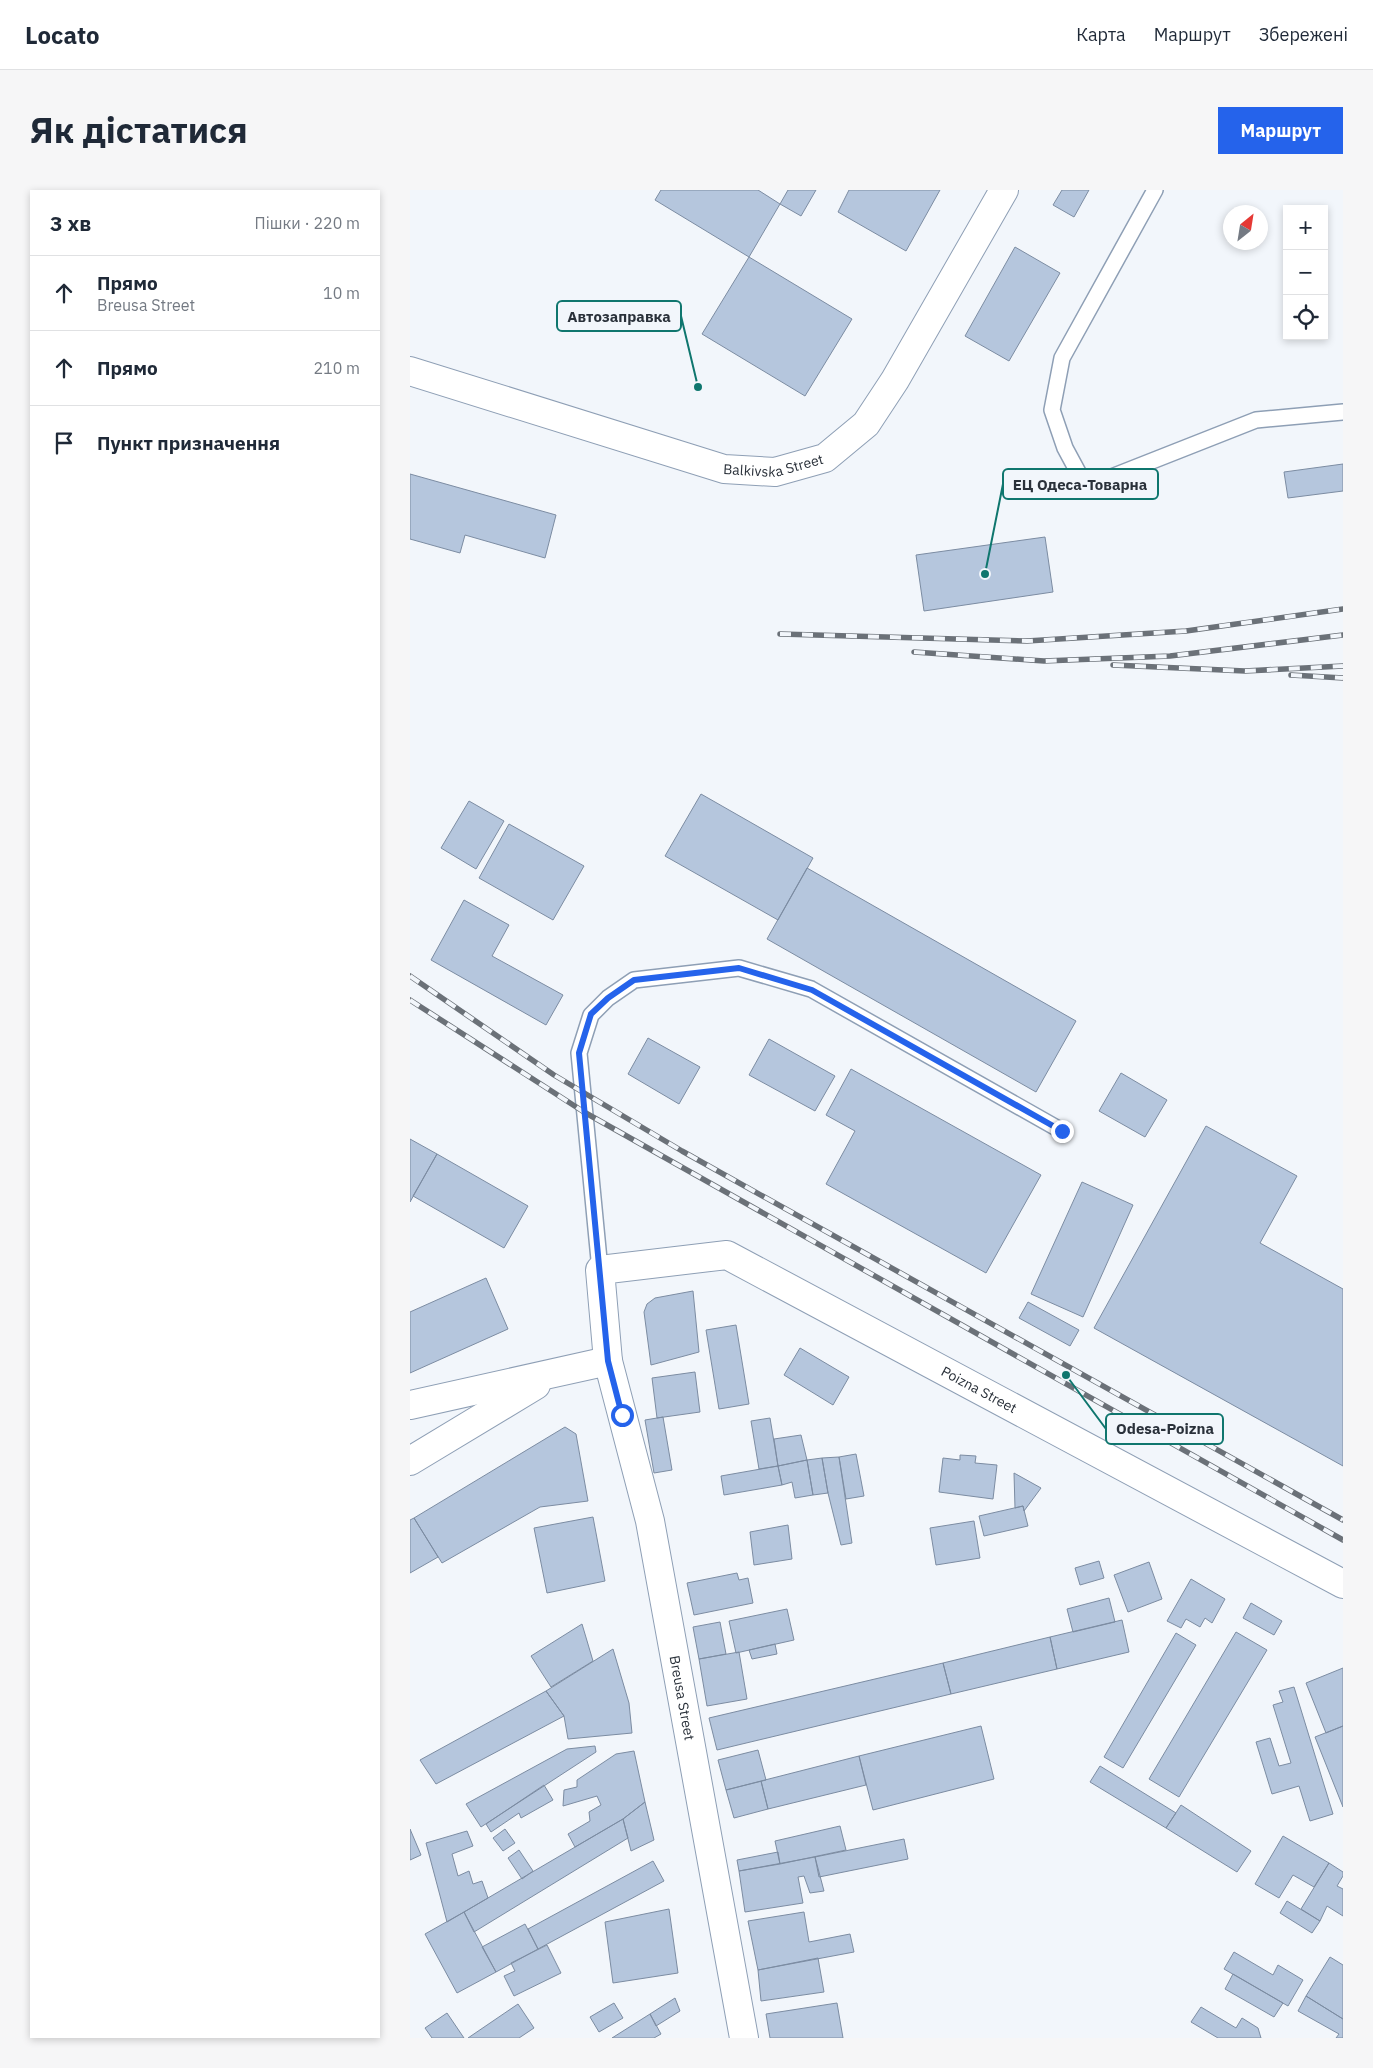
<!DOCTYPE html>
<html lang="uk">
<head>
<meta charset="utf-8">
<style>
  body { margin:0; font-family:"IBM Plex Sans",sans-serif; background:#f6f6f7; color:#1f2937 }
  .controls { position:absolute; right:15px; top:15px; display:grid; overflow:hidden; border-radius:0px; box-shadow:0 2px 8px #0003 }
  .controls button { width:45px; height:45px; display:grid; place-items:center; padding:0; border:0; border-bottom:1px solid #e0e1e3; background:#fff; color:#1f2937; font:25px sans-serif }
  .compass { position:absolute; left:813px; top:15px; width:45px; height:45px; border-radius:50%; background:#fff; box-shadow:0 2px 8px #0003; rotate:30deg }
  .stop { position:absolute; width:15px; height:15px; margin:-11px; border:4px solid #2563eb; border-radius:50%; background:#fff }
  .stop.end { background:#2563eb; border-color:#fff; box-shadow:0 1px 5px #0008 }
  .list { margin:0; padding:0; list-style:none }
  h2 { display:flex; justify-content:space-between; align-items:center; height:65px; margin:0; padding:0 20px; font-size:21px }
  h2 small { font-size:16px; font-weight:400; color:#747a83 }
  .list li { display:grid; grid-template-columns:32px 1fr auto; gap:15px; align-items:center; box-sizing:border-box; height:75px; padding:0 20px; border-top:1px solid #e0e1e3 }
  .list b { display:block; font-size:19px; white-space:nowrap }
  .list p { margin:0; font-size:16px; white-space:nowrap; color:#747a83 }
  .list em { font-size:16px; font-style:normal; color:#747a83 }
  .icon { flex:none; width:28px; height:28px; fill:none; stroke:currentColor; stroke-width:2; stroke-linecap:round; stroke-linejoin:round }
  .map { position:relative; flex:none; width:933px; height:1848px; overflow:hidden; border-radius:0px }
  header { display:flex; align-items:center; gap:30px; box-sizing:border-box; height:70px; padding:0 25px; background:#fff; border-bottom:1px solid #e0e1e3 }
  header strong { font-size:24px }
  nav { display:flex; gap:28px; margin-inline-start:auto; font-size:18px }
  .intro { display:flex; align-items:center; justify-content:space-between; box-sizing:border-box; height:120px; padding:0 30px }
  h1 { margin:0; font-size:35px }
  .button { padding:12px 22px; border-radius:0px; background:#2563eb; color:#fff; font-size:18px; font-weight:700 }
  main { display:flex; gap:30px; padding:0 30px }
  aside { flex:1; background:#fff; border-radius:0px; box-shadow:0 2px 8px #0003 }
  .map>svg:first-child { display:block }
  .building { fill:#b5c6dd; stroke:#7c8ca2 }
  .lines { fill:none; stroke-linecap:round; stroke-linejoin:round }
  .lane-casing { stroke:#8e9fb5; stroke-width:18 }
  .street-casing { stroke:#8e9fb5; stroke-width:30 }
  .secondary-casing { stroke:#8e9fb5; stroke-width:30 }
  .lane { stroke:#fff; stroke-width:15 }
  .street { stroke:#fff; stroke-width:28 }
  .secondary { stroke:#fff; stroke-width:28 }
  .rail-casing { stroke:#6b7178; stroke-width:5.5 }
  .rail { stroke:#f2f6fb; stroke-width:4; stroke-dasharray:11; stroke-linecap:butt }
  .route { stroke:#2563eb; stroke-width:6 }
  .labels { text-anchor:middle; dominant-baseline:central; stroke-width:4; stroke-linejoin:round; paint-order:stroke }
  .street-label { font-size:14px; fill:#2a313a; stroke:#f2f6fb }
  .leader { fill:none; stroke:#0f766e; stroke-width:2 }
  .callout-dot { fill:#0f766e; stroke:#f2f6fb; stroke-width:2 }
  .callout { fill:#f2f6fb; stroke:#0f766e; stroke-width:2 }
  .callout-label { font-size:15px; text-anchor:middle; font-weight:bold; fill:#2a313a }
</style>
</head>
<body>
<header>
<strong>Locato</strong>
<nav><a>Карта</a><a>Маршрут</a><a>Збережені</a></nav>
</header>
<div class="intro"><h1>Як дістатися</h1><a class="button">Маршрут</a></div>
<main>
<aside>
<h2>3 хв<small>Пішки · 220 m</small></h2>
<ul class="list">
<li><svg class="icon" aria-label="ahead" viewBox="0 0 24 24"><path d="M12 20V5M6 11l6-6 6 6"/></svg><div><b>Прямо</b><p>Breusa Street</p></div><em>10 m</em></li>
<li><svg class="icon" aria-label="ahead" viewBox="0 0 24 24"><path d="M12 20V5M6 11l6-6 6 6"/></svg><div><b>Прямо</b></div><em>210 m</em></li>
<li><svg class="icon" aria-label="arrive" viewBox="0 0 24 24"><path d="M6 21V4h12l-3 4 3 4H6"/></svg><div><b>Пункт призначення</b></div></li>
</ul>
</aside>
<div class="map">
<svg width="933" height="1848" viewBox="0 0 933 1848">
  <rect width="100%" height="100%" fill="#f2f6fb"/>
  <path class="building" d="M251,0H348L370,14L339,67L245,10Z
    M378,0H406L391,26L370,14Z
    M439,0H530L496,61L428,22Z
    M652,0H679L664,27L643,15Z
    M605,57L650,83L599,171L555,146Z
    M339,67L442,129L395,206L292,144Z
    M933,274V301L878,308L874,282Z
    M0,284L146,325L135,368L55,345L50,363L0,349Z
    M635,347L643,402L514,421L506,365Z
    M291,604L403,668L368,730L255,666Z
    M59,611L94,631L66,679L31,658Z
    M99,634L174,676L143,730L69,688Z
    M397,678L666,831L626,902L357,749Z
    M54,710L99,735L82,766L153,805L136,835L21,770Z
    M238,848L290,877L269,914L218,884Z
    M359,849L425,886L405,921L339,885Z
    M441,879L631,985L576,1083L416,994L445,941L416,925Z
    M711,883L757,910L735,947L689,921Z
    M796,936L887,986L850,1053L933,1099V1276L684,1138Z
    M0,949L27,964L0,1012Z
    M27,964L118,1016L94,1058L3,1006Z
    M672,992L723,1015L673,1127L621,1104Z
    M76,1088L98,1139L0,1183V1122Z
    M283,1101L289,1162L241,1175L234,1122L237,1114L245,1108Z
    M618,1112L669,1140L660,1156L609,1128Z
    M326,1135L339,1214L309,1219L296,1140Z
    M390,1158L439,1187L423,1215L374,1185Z
    M285,1182L290,1222L247,1228L242,1188Z
    M253,1227L262,1280L244,1283L235,1230Z
    M360,1228L368,1276L349,1279L341,1231Z
    M155,1237L166,1244L178,1311L130,1317L32,1373L4,1328Z
    M391,1245L397,1270L368,1276L364,1249Z
    M446,1264L454,1306L436,1309L429,1267Z
    M550,1265L566,1266L565,1273L587,1275L583,1309L529,1302L533,1268L550,1270Z
    M429,1267L442,1353L431,1355L418,1303L412,1268Z
    M412,1268L418,1303L403,1305L397,1270Z
    M397,1270L403,1305L385,1308L382,1292L372,1295L368,1276Z
    M368,1276L372,1295L314,1305L311,1286Z
    M604,1283L631,1298L614,1321L613,1316L605,1318Z
    M613,1316L618,1336L574,1346L569,1326Z
    M183,1327L195,1391L137,1403L124,1338Z
    M4,1328L28,1367L0,1383V1330Z
    M564,1331L570,1368L526,1375L520,1338Z
    M378,1335L382,1369L344,1375L340,1342Z
    M689,1371L694,1388L670,1395L665,1378Z
    M739,1372L752,1409L718,1422L704,1385Z
    M327,1383L329,1390L338,1388L343,1413L284,1425L277,1393Z
    M781,1389L815,1409L802,1433L795,1428L790,1437L776,1429L771,1438L757,1431Z
    M699,1408L705,1432L663,1442L657,1419Z
    M841,1413L872,1431L864,1445L833,1428Z
    M377,1419L384,1450L326,1463L319,1431Z
    M712,1430L719,1462L647,1479L640,1447Z
    M310,1432L316,1464L289,1469L283,1437Z
    M172,1434L183,1471L141,1497L121,1466Z
    M826,1442L857,1460L769,1607L739,1589Z
    M766,1443L786,1455L713,1578L694,1567Z
    M640,1447L647,1479L541,1504L533,1473Z
    M365,1454L367,1464L342,1469L339,1460Z
    M203,1459L219,1513L222,1543L158,1549L154,1526L136,1501Z
    M329,1462L337,1509L297,1516L289,1469Z
    M533,1473L541,1504L307,1560L299,1528Z
    M933,1478V1536L916,1543L896,1493Z
    M884,1497L923,1624L900,1631L889,1596L862,1604L846,1552L860,1548L869,1576L881,1573L863,1515L873,1512L869,1501Z
    M136,1501L154,1526L26,1594L10,1570Z
    M571,1536L584,1589L463,1620L449,1566Z
    M933,1536V1617L905,1547Z
    M185,1556L186,1562L71,1637L56,1614L157,1559Z
    M348,1560L356,1590L316,1600L308,1570Z
    M224,1561L235,1612L213,1629L165,1657L158,1644L180,1631L179,1622L191,1615L187,1606L153,1616L154,1600L167,1597V1590L206,1564Z
    M449,1566L456,1595L358,1619L351,1591Z
    M690,1576L766,1623L756,1638L680,1592Z
    M351,1591L358,1619L324,1628L316,1600Z
    M134,1595L143,1610L111,1628L109,1623L81,1642L76,1634Z
    M235,1612L244,1650L221,1661L213,1629Z
    M771,1615L841,1661L827,1682L756,1638Z
    M213,1629L218,1648L64,1742L54,1722Z
    M430,1636L436,1660L370,1674L365,1651Z
    M0,1639L11,1665L0,1670Z
    M95,1639L105,1653L93,1661L83,1648Z
    M57,1641L63,1656L42,1664L48,1686L59,1681L63,1694L72,1691L78,1708L37,1732L16,1653Z
    M873,1646L919,1673L904,1697L883,1685L869,1708L845,1694Z
    M494,1649L498,1669L409,1687L405,1667Z
    M109,1660L123,1681L112,1689L98,1668Z
    M368,1662L370,1674L329,1681L327,1670Z
    M405,1667L414,1701L400,1703L394,1686L388,1687L393,1713L335,1722L329,1681Z
    M243,1671L254,1691L128,1759L118,1739Z
    M919,1673L933,1682V1686L927,1696L933,1699V1726L917,1716L910,1731L891,1719Z
    M877,1711L910,1731L902,1743L870,1723Z
    M259,1719L268,1783L203,1793L195,1732Z
    M54,1722L86,1782L47,1803L15,1744Z
    M394,1722L399,1752L440,1744L444,1762L348,1780L338,1731Z
    M115,1734L128,1759L86,1782L72,1757Z
    M137,1755L151,1783L104,1806L94,1786L105,1781L101,1773Z
    M824,1762L863,1785L868,1775L893,1790L878,1816L814,1779Z
    M920,1767L933,1775V1829L896,1806Z
    M408,1768L414,1802L351,1811L348,1780Z
    M823,1784L873,1813L864,1827L815,1799Z
    M896,1806L933,1829V1848H926L929,1844L888,1821Z
    M265,1808L270,1821L246,1836L240,1824Z
    M204,1813L213,1828L189,1842L180,1827Z
    M427,1813L433,1848H360L356,1824Z
    M108,1814L124,1838L109,1848H58Z
    M791,1817L826,1838L832,1828L848,1838L851,1848H808L781,1832Z
    M37,1823L54,1848H22L15,1838Z
    M240,1824L251,1844L244,1848H202Z"/>
  <g class="lines">
    <g class="lane-casing">
      <path id="lane" d="M745,0L652,168L642,220L655,258L676,297L846,230L933,222
        M190,1080L169,863L181,825L198,808L224,790L329,778L401,799L652,941"/>
    </g>
    <g class="street-casing">
      <g id="street">
        <path id="s1" d="M198,1171L190,1080L317,1065L933,1394"/>
      </g>
    </g>
    <g class="secondary-casing">
      <g id="secondary">
        <path id="s2" d="M0,181L314,279L365,282L415,268L456,234L485,190L594,0"/>
        <path id="s3" d="M0,1215L198,1171L240,1331L334,1848"/>
        <path d="M0,1271L126,1195"/>
      </g>
    </g>
    <use href="#lane" class="lane"/>
    <use href="#street" class="street"/>
    <use href="#secondary" class="secondary"/>
    <g class="rail-casing">
      <path id="rail" d="M370,444L617,451L776,441L933,419
        M504,462L634,471L760,466L933,445
        M703,475L835,481L933,476
        M881,485L933,488
        M0,786L144,885L272,961L933,1330
        M0,810L174,922L933,1350"/>
    </g>
    <use href="#rail" class="rail"/>
  </g>
  <g class="lines">
    <path class="route" d="M212,1225L198,1171L169,863L181,824L198,808L224,790L329,778L402,800L652,941"/>
  </g>
  <g class="labels">
    <g class="street-label">
      <text stroke="none"><textPath href="#s2" startOffset="379">Balkivska Street</textPath></text>
      <text stroke="none"><textPath href="#s1" startOffset="505">Poizna Street</textPath></text>
      <text stroke="none"><textPath href="#s3" startOffset="548">Breusa Street</textPath></text>
    </g>
  </g>
  <path class="leader" d="M288 197L271 126M575 384L593 294M656 1185L696 1239"/>
  <g class="callout-dot">
    <circle cx="288" cy="197" r="5"/>
    <circle cx="575" cy="384" r="5"/>
    <circle cx="656" cy="1185" r="5"/>
  </g>
  <g class="callout">
    <rect x="147" y="111" width="124" height="30" rx="5"/>
    <rect x="593" y="279" width="155" height="30" rx="5"/>
    <rect x="696" y="1224" width="117" height="30" rx="5"/>
  </g>
  <g class="callout-label">
    <text x="209" y="132">Автозаправка</text>
    <text x="670" y="300">ЕЦ Одеса-Товарна</text>
    <text x="755" y="1244">Odesa-Poizna</text>
  </g>
</svg>
<div class="controls">
<button>+</button>
<button>−</button>
<button><svg class="icon" aria-label="locate" viewBox="0 0 24 24"><circle cx="12" cy="12" r="6"/><path d="M12 2v4M12 18v4M2 12h4M18 12h4"/></svg></button>
</div>
<svg class="compass" viewBox="-18 -18 36 36"><path d="M0-13l5 13h-10z" fill="#e53935"/><path d="M0 13l5-13h-10z" fill="#747a83"/></svg>
<div class="stop" style="left:212px;top:1225px"></div>
<div class="stop end" style="left:652px;top:941px"></div>
</div>
</main>
</body>
</html>
